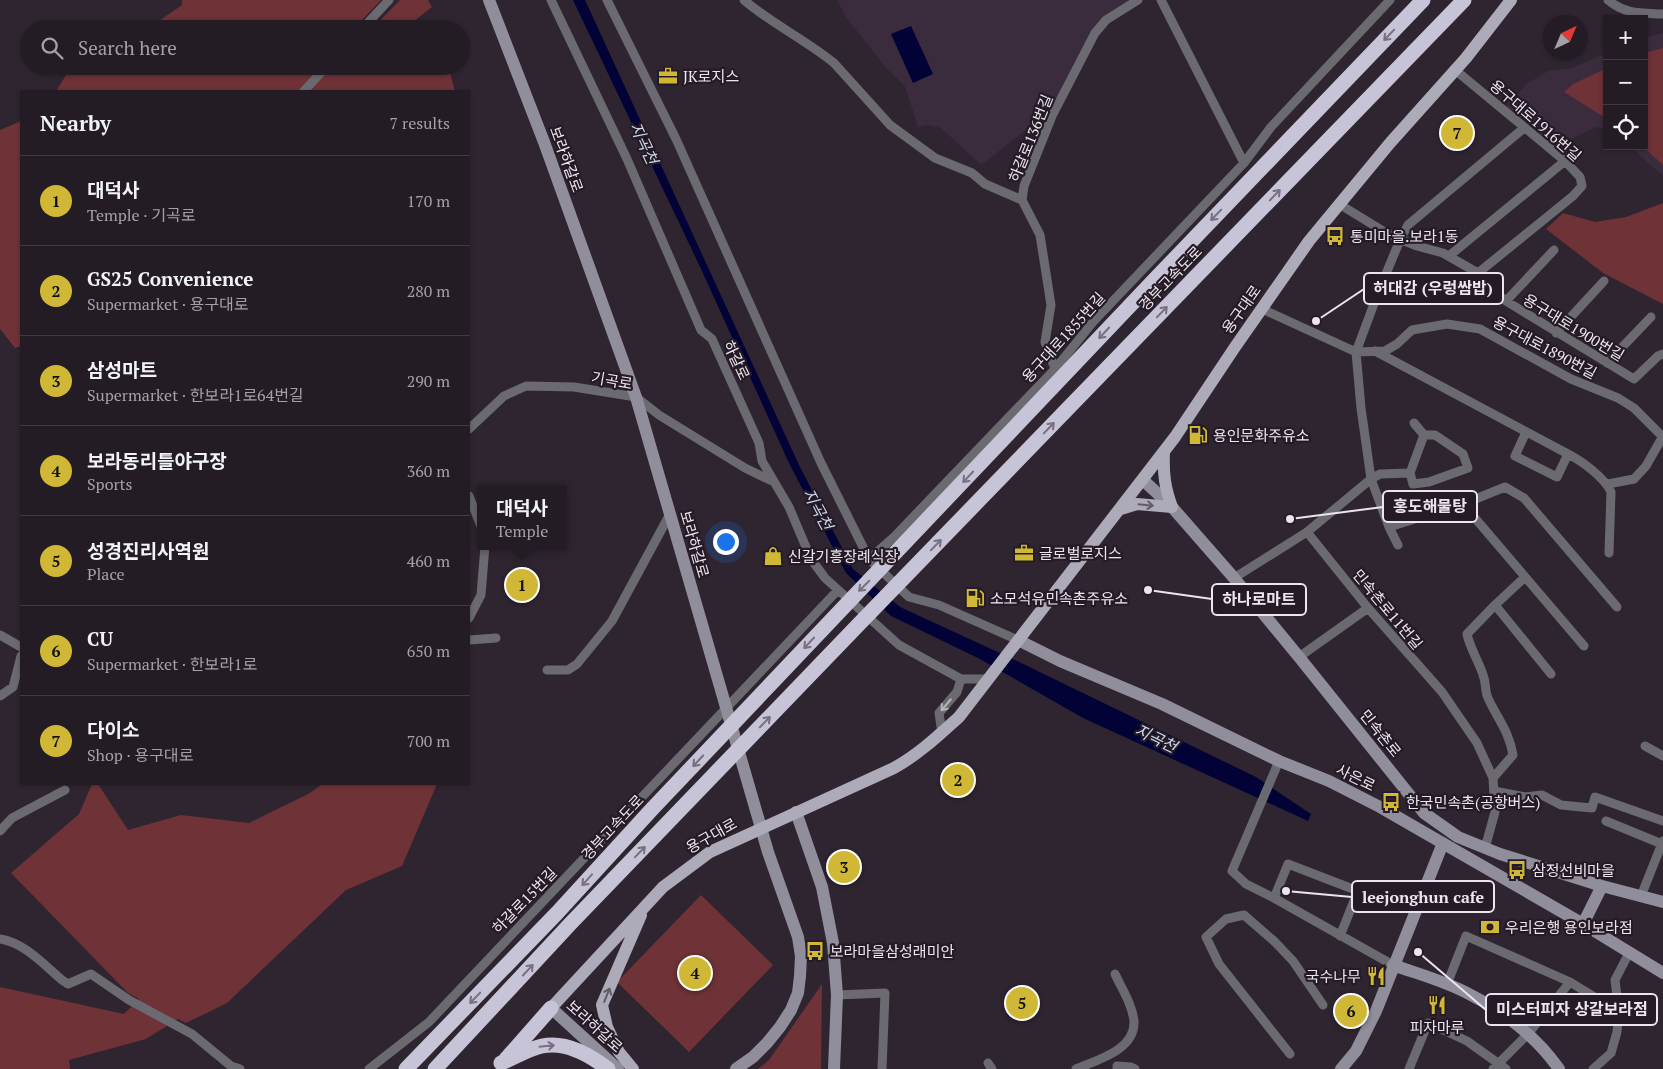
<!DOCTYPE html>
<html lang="en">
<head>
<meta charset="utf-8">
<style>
  body { margin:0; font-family:"PT Serif","Noto Sans KR",serif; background:#2b252d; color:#f1f3f6 }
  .controls { position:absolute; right:15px; top:15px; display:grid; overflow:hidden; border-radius:0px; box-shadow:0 1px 4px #0004 }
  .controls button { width:45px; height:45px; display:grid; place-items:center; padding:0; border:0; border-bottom:1px solid #403a42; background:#231c25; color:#f1f3f6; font:25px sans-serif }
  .compass { position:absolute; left:1543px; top:15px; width:45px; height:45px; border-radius:50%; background:#231c25; box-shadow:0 1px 4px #0004; rotate:44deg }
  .you { position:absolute; left:725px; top:541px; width:18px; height:18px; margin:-12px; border:4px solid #fff; border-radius:50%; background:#1a73e8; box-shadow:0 0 0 8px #1a73e833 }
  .badge { display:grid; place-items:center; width:32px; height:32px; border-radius:50%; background:#d0b836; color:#111; font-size:16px; font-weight:700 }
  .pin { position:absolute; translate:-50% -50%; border:2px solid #fff; box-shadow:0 1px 5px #0006 }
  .popup { position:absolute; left:477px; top:485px; width:90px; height:65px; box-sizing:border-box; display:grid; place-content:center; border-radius:0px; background:#231c25; filter:drop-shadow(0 1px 4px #0005); font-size:16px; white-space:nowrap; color:#a3a1a7 }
  .popup b { font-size:19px; color:#f1f3f6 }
  .popup::after { content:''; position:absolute; left:50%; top:100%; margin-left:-10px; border:10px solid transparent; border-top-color:#231c25 }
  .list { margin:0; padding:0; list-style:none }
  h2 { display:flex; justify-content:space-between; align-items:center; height:65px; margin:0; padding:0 20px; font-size:21px }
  h2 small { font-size:16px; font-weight:400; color:#a3a1a7 }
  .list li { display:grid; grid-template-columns:32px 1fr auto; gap:15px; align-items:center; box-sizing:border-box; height:90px; padding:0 20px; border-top:1px solid #403a42 }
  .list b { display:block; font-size:19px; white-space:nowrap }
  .list p { margin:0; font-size:16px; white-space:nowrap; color:#a3a1a7 }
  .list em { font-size:16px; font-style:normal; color:#a3a1a7 }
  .icon { flex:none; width:28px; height:28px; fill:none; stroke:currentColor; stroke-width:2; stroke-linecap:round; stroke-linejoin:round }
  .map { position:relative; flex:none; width:1663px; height:1069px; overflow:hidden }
  .search { position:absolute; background:#231c25; box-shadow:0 1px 4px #0004; left:20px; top:20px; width:450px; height:55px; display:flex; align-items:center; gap:12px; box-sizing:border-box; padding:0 18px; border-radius:28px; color:#a3a1a7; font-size:19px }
  .panel { position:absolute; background:#231c25; box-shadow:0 1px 4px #0004; left:20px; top:90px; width:450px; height:695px; border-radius:0px }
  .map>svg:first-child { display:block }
  .built { fill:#3a2b3d }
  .green { fill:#6e3237 }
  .water { fill:#020237 }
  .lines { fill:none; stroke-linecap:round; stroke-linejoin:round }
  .street { stroke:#6b6a71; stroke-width:9 }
  .secondary { stroke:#908e9a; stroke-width:12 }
  .primary { stroke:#adabba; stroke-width:12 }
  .highway { stroke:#c7c4d7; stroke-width:15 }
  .oneway { stroke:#76707f }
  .oneway2 { stroke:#625c69 }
  .oneway3 { stroke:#b8b4bb }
  .labels { text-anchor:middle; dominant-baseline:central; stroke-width:4.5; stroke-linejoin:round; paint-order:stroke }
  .poi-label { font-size:15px; fill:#ece5ed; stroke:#251b27; text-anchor:start }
  .street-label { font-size:15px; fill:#ece5ed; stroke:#251b27 }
  .water-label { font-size:16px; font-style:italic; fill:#cdd7ec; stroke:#251b27 }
  .leader { fill:none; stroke:#ece5ed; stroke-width:2 }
  .callout-dot { fill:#ece5ed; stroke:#251b27; stroke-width:2 }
  .callout { fill:#251b27; stroke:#ece5ed; stroke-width:2 }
  .callout-label { font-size:16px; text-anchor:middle; font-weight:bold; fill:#ece5ed }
</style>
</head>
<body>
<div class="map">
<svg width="1663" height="1069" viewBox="0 0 1663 1069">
  <rect width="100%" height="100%" fill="#2f2531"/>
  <path class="built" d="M837,0H1131L1104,19L1051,110L981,165L941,128L928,125L918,127L905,86L887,69L846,17Z
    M1663,33V176L1629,146H1644V38Z
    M1607,53V129L1596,127L1556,147L1506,106L1528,83L1548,71L1572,68Z"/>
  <path class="green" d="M182,0H381L361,21V29H147L182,5Z
    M400,0H428L432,7L404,29H372Z
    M1663,48V165L1642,146H1644V53Z
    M72,66H448L455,91H56Z
    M1607,68V119L1564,92L1573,84Z
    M21,121V346L15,348L0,329V130Z
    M1663,203V304L1603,273L1546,229L1563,213L1595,222L1626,217Z
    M92,784H98L128,830L181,815L249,823L310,793L322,784H437L402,866L346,890L227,1003L186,1023L178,1019L146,1039L69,1060L70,1069H0V987L124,1014L139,999L128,993L11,873L79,814Z
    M701,895L773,965L689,1052L617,982Z
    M822,984L821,1069H758L769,1060Z"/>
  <path class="water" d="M573,0H585L799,465L853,569L900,607L1015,660L1256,777L1311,814L1308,821L1083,718L978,658L891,616L846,573L788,461L702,271Z
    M911,26L933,74L913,83L891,34Z"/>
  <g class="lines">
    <path class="street" d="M551,0L627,159L701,330L712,339L759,443L762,461L789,507L811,559L825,578L899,645L961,679
      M607,0L676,139L821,463L869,559
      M744,0C772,24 806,40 834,63L890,125L935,158L972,173L985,184L1022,200
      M1161,0L1244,163
      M1608,0C1626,15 1641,13 1663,14
      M362,29L389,0
      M1454,69L1565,161L1580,177L1582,186L1573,196L1478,273
      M304,91L327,66
      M1339,204L1388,234L1417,246L1443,253L1478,273L1484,283L1506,301L1634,379L1658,356L1663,354
      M1449,256L1565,161
      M1506,301L1554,250
      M1262,309L1356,352L1385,351L1397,344L1412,330L1447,324L1480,329L1571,379L1618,398L1634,408L1663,437
      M1556,333L1604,281
      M1375,351L1568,454L1557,477L1515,456L1526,432
      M1607,363L1651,317
      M1055,369L1045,342L1051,305L1040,235L1022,200L1024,186L1052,116L1095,33L1106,20L1138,0
      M1414,423L1424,435
      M469,429L504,396L526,386L574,387L636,397L659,415L745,468L772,481
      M1568,454C1582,461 1605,478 1611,492L1609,553
      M1410,473L1413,484L1429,482L1468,468L1463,454L1435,435H1424L1410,473L1380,474L1371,479L1361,408L1356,352L1378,293L1400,240L1408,225L1524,128
      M1608,484L1634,479L1646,466L1663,436
      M469,496L481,526
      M1463,504L1505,487L1524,498L1617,607
      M1389,527L1398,545
      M1307,532L1371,479L1389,527L1463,504L1584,646
      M1234,578L1307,532L1368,608L1442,692L1477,743L1493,778L1495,812L1485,848
      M1495,605L1525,577
      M469,618L481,595L485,546
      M0,635L21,647
      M469,640L496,638
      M1020,641L939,605L909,597L869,559L893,538L1055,369L1093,322L1244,163L1271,127L1390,0
      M1299,657L1368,608
      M547,670H568L577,664L612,621L670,514
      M961,679H989
      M0,696L13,687L21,656
      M942,733L939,713L957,692L961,679
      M1645,746L1663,756
      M1279,761L1232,871L1246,884L1274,898L1393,965
      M1493,778L1513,755C1509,731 1497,718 1488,698C1485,692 1486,684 1484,678C1480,663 1470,649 1467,634L1495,605L1551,674
      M1494,791L1525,797L1542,795L1561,805L1592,808L1595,797L1663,821
      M1606,821L1662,844
      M0,831L12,818L65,790
      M1641,896L1663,841
      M1274,898L1288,864L1358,891L1340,936
      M0,939C25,943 43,964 62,980L68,984L91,974L129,1000L192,1034L231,1066L240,1069
      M1447,984L1466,936L1570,982L1619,1012
      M837,995L885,993L882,1069
      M1290,1054L1219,964L1206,937L1226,919L1244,915L1275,942L1293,961L1323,1005
      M988,1063L992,1069
      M369,1069L429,1022L837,591
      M1076,1069C1097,1060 1135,1050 1134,1022C1133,1006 1122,989 1115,974
      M1117,1069V1066L1131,1067L1135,1069
      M1409,1069L1428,1023L1467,1041L1506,1069
      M1493,1069L1528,1034L1570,982
      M1593,1069L1611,1053L1617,1032L1619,1012L1615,980L1629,953"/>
    <path class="secondary" d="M489,0L544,142L636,397L768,852L798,937L801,956L800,976L798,993L791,1010L780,1027L767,1043L753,1057L736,1069
      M1143,480L1172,507L1234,578L1299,657L1424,813L1458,837L1500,854L1602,886L1663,902
      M1020,641L1060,661L1162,704L1279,761L1329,781L1380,807L1583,924L1663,973
      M796,812L822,887L833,943L837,995L834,1069
      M1583,924L1602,886
      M1393,965C1418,974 1445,981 1469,994C1503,1011 1537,1037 1559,1069
      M551,1008L618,1069
      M1341,1069L1356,1051L1376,1011L1443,843"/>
    <path class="primary" d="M1121,509L1137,504L1172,507C1165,488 1163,474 1164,452
      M551,1008L663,887L710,852L894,768C919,754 938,736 959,717L1175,437L1235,347L1309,241L1390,143L1466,58L1511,0
      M633,1069L619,1052L607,1027L602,1005L641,915"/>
    <path class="highway" d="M506,1059L551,1008
      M501,1063C514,1058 528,1049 542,1046C565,1041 590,1055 608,1069
      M406,1069L557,913L653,808L1159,275L1423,0
      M435,1069L571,923L860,623L1464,0"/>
  </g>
  <defs><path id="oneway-shaft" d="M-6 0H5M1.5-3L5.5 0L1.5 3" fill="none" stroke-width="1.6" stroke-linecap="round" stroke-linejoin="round" transform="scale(1.25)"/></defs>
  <g class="oneway">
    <use href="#oneway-shaft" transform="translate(1389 35) rotate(134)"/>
    <use href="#oneway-shaft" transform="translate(1275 195) rotate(-46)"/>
    <use href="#oneway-shaft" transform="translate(1216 215) rotate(134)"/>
    <use href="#oneway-shaft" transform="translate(1162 312) rotate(-46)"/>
    <use href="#oneway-shaft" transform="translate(1104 333) rotate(133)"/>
    <use href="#oneway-shaft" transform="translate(1049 428) rotate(-46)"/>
    <use href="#oneway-shaft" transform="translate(968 477) rotate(133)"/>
    <use href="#oneway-shaft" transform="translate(936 545) rotate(-46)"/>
    <use href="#oneway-shaft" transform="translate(864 586) rotate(135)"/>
    <use href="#oneway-shaft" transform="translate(809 643) rotate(133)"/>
    <use href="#oneway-shaft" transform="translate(765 722) rotate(-46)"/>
    <use href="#oneway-shaft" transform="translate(698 761) rotate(133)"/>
    <use href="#oneway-shaft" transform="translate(640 852) rotate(-46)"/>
    <use href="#oneway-shaft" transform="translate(587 880) rotate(132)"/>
    <use href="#oneway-shaft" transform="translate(528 970) rotate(-47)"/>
    <use href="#oneway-shaft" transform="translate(475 998) rotate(134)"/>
    <use href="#oneway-shaft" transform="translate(547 1046) rotate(-6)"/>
  </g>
  <g class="oneway2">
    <use href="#oneway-shaft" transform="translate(1146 505) rotate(6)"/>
    <use href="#oneway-shaft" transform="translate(607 995) rotate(-68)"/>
  </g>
  <use class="oneway3" href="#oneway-shaft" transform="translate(946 705) rotate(130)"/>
  <defs>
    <g id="office-bare" transform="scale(1.5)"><path d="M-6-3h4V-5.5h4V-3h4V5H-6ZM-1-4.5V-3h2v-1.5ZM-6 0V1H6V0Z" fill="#d0b836" stroke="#251b27" stroke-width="2.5" paint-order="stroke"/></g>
    <g id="bus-bare" transform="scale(1.5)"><path d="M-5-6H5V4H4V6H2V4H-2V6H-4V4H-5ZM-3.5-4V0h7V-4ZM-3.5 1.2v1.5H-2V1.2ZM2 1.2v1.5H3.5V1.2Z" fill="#d0b836" stroke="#251b27" stroke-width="2.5" paint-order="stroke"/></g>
    <g id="fuel-bare" transform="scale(1.5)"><path d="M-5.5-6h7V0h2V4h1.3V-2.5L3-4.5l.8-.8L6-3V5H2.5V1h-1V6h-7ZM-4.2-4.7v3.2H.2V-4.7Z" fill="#d0b836" stroke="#251b27" stroke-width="2.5" paint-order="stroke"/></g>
    <g id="shop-bare" transform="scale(1.5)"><path d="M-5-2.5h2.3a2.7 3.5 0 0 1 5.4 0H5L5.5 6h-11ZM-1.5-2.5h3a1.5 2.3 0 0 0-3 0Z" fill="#d0b836" stroke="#251b27" stroke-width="2.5" paint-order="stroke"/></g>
    <g id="bank-bare" transform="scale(1.5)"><path d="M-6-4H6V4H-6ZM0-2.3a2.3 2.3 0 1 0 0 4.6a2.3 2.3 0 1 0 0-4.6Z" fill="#d0b836" stroke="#251b27" stroke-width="2.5" paint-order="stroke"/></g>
    <g id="restaurant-bare" transform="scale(1.5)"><path d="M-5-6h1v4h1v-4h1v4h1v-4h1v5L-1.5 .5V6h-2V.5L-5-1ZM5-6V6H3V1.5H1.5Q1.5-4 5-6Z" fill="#d0b836" stroke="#251b27" stroke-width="2.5" paint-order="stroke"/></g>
  </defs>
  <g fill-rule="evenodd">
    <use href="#office-bare" x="668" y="76"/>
    <use href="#bus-bare" x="1335" y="236"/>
    <use href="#fuel-bare" x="1198" y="435"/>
    <use href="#office-bare" x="1024" y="553"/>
    <use href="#shop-bare" x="773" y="556"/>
    <use href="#fuel-bare" x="975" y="598"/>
    <use href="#bus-bare" x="1391" y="802"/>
    <use href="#bus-bare" x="1517" y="870"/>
    <use href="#bank-bare" x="1490" y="927"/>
    <use href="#bus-bare" x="815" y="951"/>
    <use href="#restaurant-bare" x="1376" y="976"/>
    <use href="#restaurant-bare" x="1437" y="1005"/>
  </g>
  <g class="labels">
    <g class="poi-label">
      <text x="683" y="76">JK로지스</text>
      <text x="1350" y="236">통미마을.보라1동</text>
      <text x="1213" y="435">용인문화주유소</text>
      <text x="1039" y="553">글로벌로지스</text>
      <text x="788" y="556">신갈기흥장례식장</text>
      <text x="990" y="598">소모석유민속촌주유소</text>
      <text x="1406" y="802">한국민속촌(공항버스)</text>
      <text x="1532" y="870">삼정선비마을</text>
      <text x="1505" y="927">우리은행 용인보라점</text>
      <text x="830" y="951">보라마을삼성래미안</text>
      <text x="1361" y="976" text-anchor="end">국수나무</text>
      <text x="1437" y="1027" text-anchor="middle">피자마루</text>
    </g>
    <g class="street-label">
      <text transform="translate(1536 120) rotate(41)">용구대로1916번길</text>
      <text transform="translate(1030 138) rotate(-68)">하갈로136번길</text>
      <text transform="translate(567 159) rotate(70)">보라하갈로</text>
      <text transform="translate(1170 278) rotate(-46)">경부고속도로</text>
      <text transform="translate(1241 309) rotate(-55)">용구대로</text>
      <text transform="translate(1574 327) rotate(31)">용구대로1900번길</text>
      <text transform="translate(1063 337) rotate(-48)">용구대로1855번길</text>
      <text transform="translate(1545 347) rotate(28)">용구대로1890번길</text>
      <text transform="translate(737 360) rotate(65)">하갈로</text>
      <text transform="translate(612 380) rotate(10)">기곡로</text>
      <text transform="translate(695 544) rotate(74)">보라하갈로</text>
      <text transform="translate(1388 609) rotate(50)">민속촌로11번길</text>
      <text transform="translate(1381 733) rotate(51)">민속촌로</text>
      <text transform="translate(1356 777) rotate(26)">사은로</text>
      <text transform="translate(612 827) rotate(-47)">경부고속도로</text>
      <text transform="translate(711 835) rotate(-29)">용구대로</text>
      <text transform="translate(524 900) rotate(-46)">하갈로15번길</text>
      <text transform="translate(595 1026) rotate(42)">보라하갈로</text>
    </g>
    <g class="water-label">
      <text transform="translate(644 143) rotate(65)">지곡천</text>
      <text transform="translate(818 509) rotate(62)">지곡천</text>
      <text transform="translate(1156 738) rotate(26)">지곡천</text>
    </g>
  </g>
  <path class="leader" d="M1316 321L1364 289M1290 519L1383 507M1148 590L1212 599M1286 891L1352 897M1418 952L1486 1010"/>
  <g class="callout-dot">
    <circle cx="1316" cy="321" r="5"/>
    <circle cx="1290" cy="519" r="5"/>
    <circle cx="1148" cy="590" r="5"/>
    <circle cx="1286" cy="891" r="5"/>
    <circle cx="1418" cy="952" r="5"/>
  </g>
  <g class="callout">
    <rect x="1364" y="273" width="139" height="31" rx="5"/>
    <rect x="1383" y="491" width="94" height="31" rx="5"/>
    <rect x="1212" y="584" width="94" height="31" rx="5"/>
    <rect x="1352" y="881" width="142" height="31" rx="5"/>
    <rect x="1486" y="994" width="171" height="31" rx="5"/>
  </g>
  <g class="callout-label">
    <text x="1433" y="294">허대감 (우렁쌈밥)</text>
    <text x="1430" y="512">홍도해물탕</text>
    <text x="1259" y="605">하나로마트</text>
    <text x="1423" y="903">leejonghun cafe</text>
    <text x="1572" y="1015">미스터피자 상갈보라점</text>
  </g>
</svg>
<div class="controls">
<button>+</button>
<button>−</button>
<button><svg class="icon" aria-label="locate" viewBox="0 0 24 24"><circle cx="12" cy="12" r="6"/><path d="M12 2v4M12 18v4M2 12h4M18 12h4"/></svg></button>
</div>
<svg class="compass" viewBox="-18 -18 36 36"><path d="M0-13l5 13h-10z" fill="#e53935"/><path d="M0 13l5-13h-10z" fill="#a3a1a7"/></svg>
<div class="you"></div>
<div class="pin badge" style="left:522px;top:585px">1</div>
<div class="popup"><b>대덕사</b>Temple</div>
<div class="pin badge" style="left:958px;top:780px">2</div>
<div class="pin badge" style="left:844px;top:867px">3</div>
<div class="pin badge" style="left:695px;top:973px">4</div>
<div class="pin badge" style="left:1022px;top:1003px">5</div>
<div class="pin badge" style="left:1351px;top:1011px">6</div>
<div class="pin badge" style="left:1457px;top:133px">7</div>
<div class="search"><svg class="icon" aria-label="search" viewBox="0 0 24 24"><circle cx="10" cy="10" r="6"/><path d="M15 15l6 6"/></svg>Search here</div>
<section class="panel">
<h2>Nearby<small>7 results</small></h2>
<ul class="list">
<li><span class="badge">1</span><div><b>대덕사</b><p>Temple · 기곡로</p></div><em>170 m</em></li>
<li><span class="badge">2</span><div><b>GS25 Convenience</b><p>Supermarket · 용구대로</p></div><em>280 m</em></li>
<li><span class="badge">3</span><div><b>삼성마트</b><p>Supermarket · 한보라1로64번길</p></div><em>290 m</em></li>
<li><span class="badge">4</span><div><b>보라동리틀야구장</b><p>Sports</p></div><em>360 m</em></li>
<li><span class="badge">5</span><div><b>성경진리사역원</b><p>Place</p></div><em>460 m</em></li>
<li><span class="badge">6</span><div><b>CU</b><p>Supermarket · 한보라1로</p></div><em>650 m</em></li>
<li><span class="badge">7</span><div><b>다이소</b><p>Shop · 용구대로</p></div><em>700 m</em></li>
</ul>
</section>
</div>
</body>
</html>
